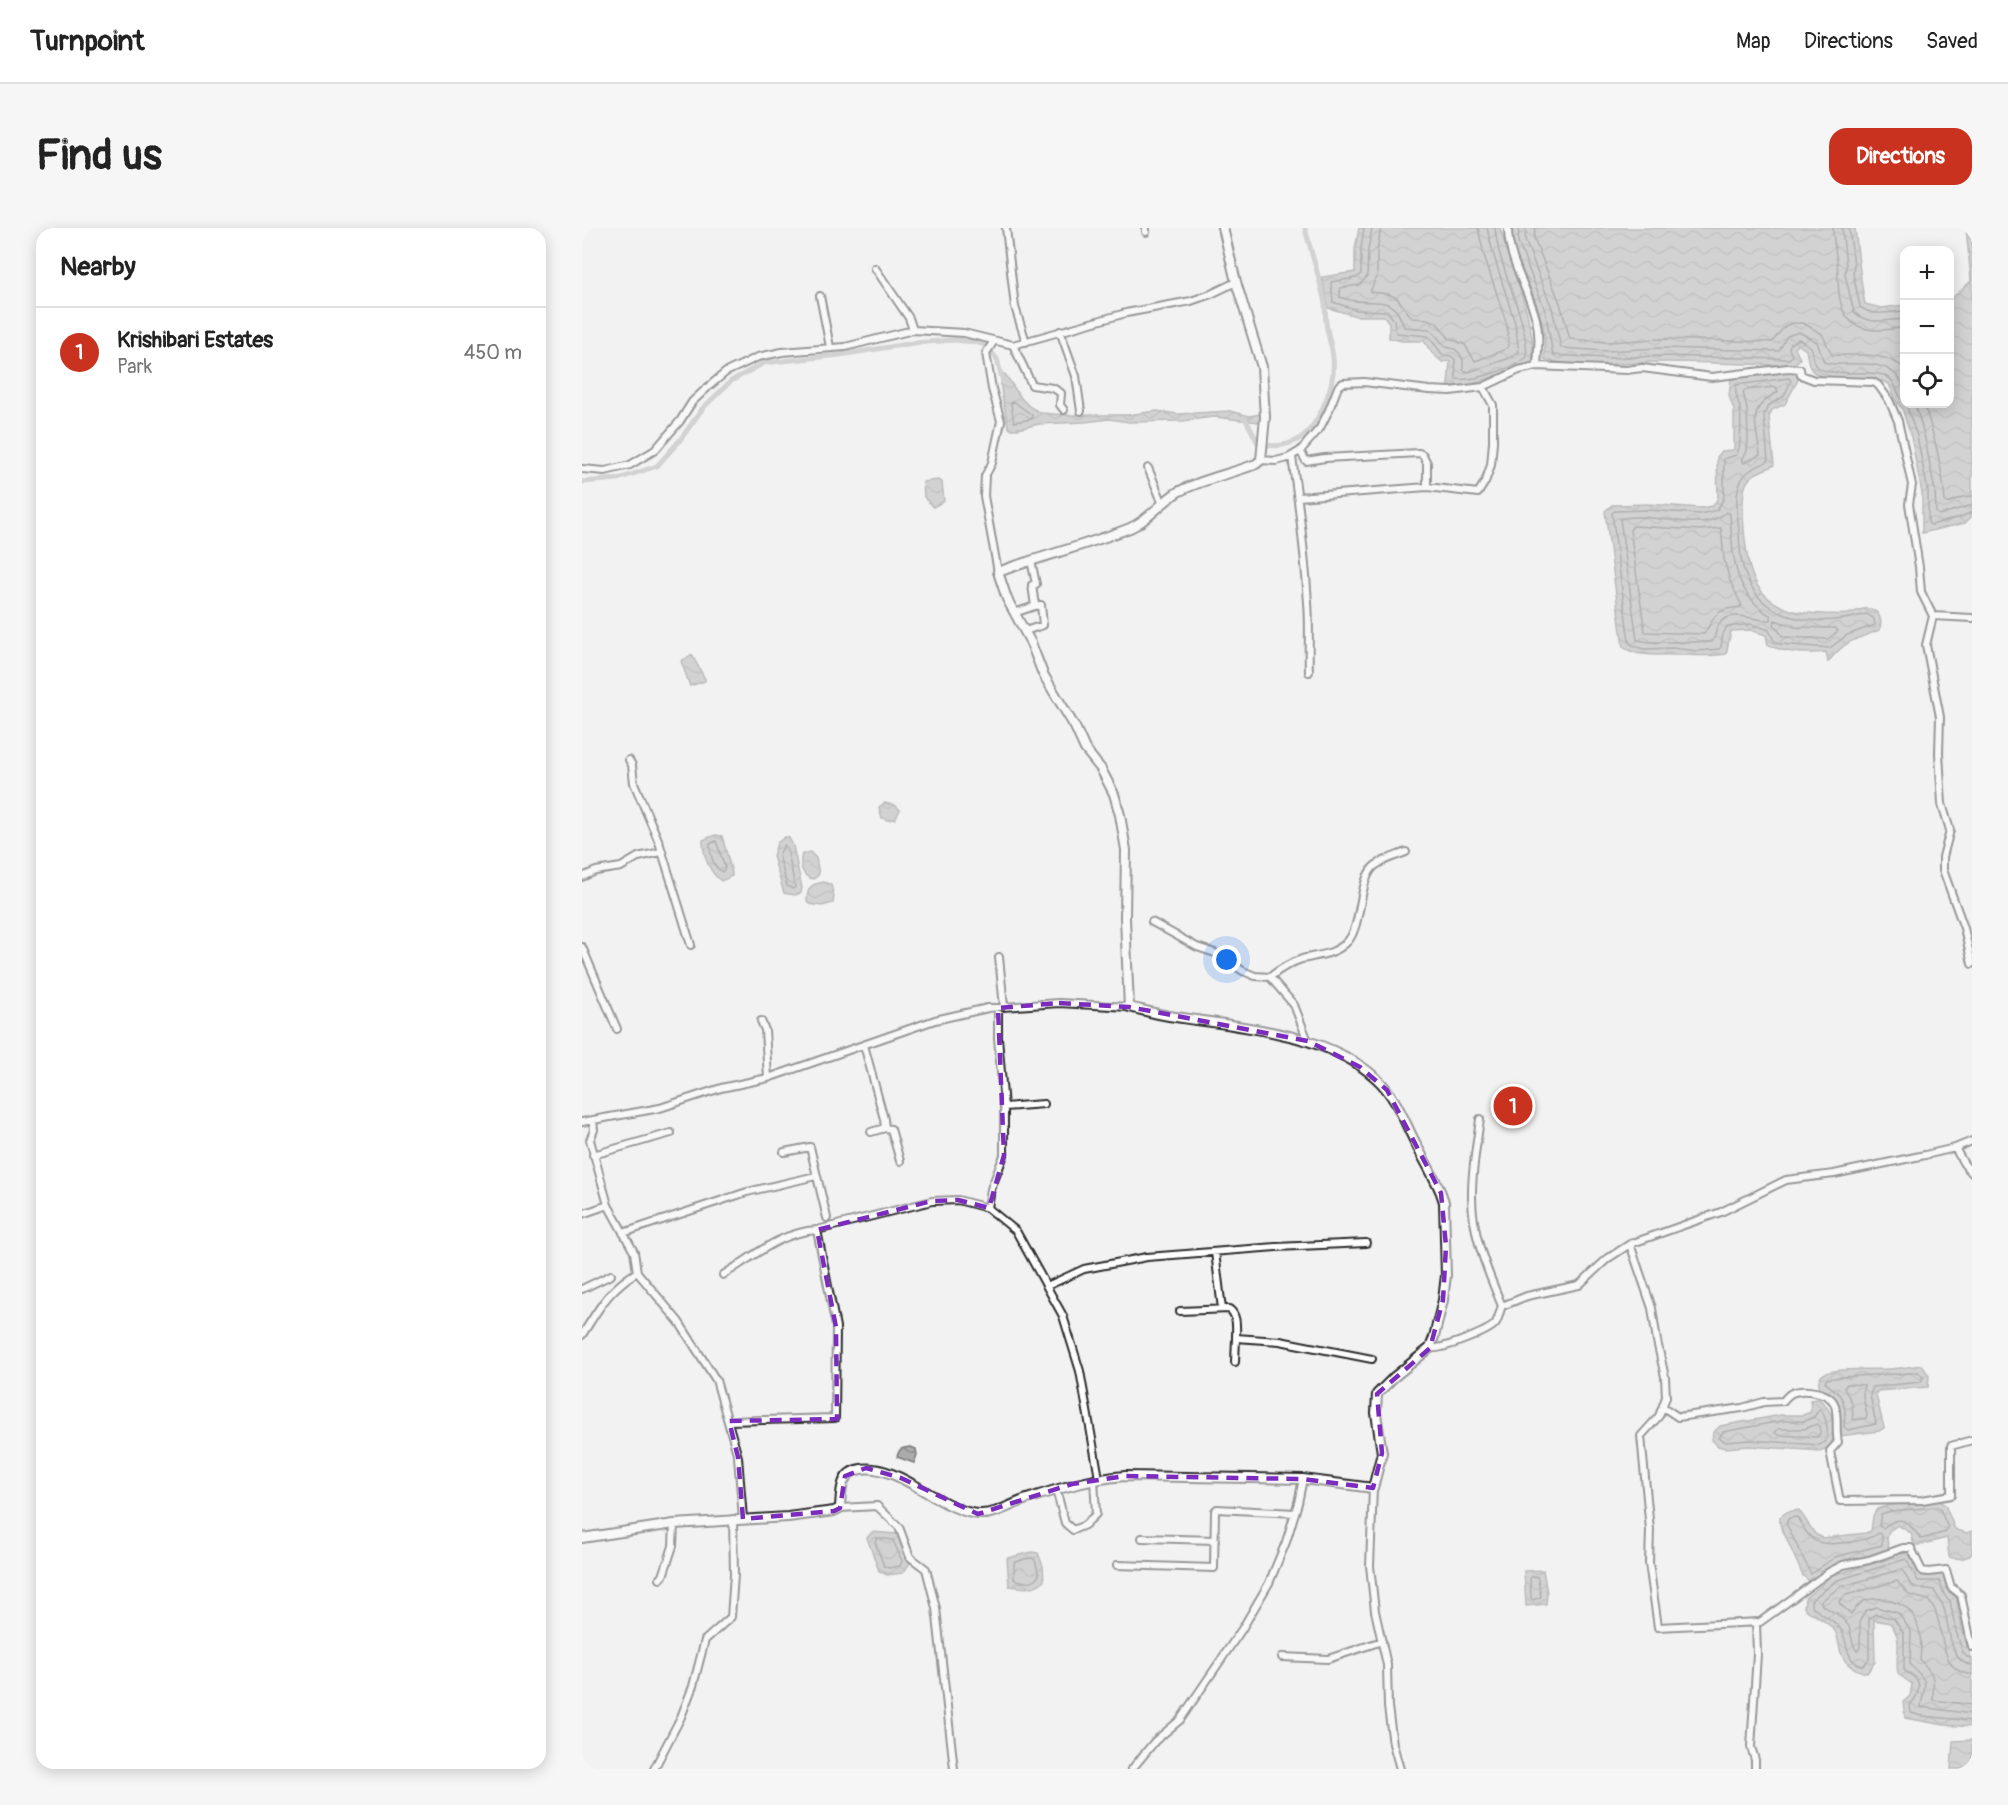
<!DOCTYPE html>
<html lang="en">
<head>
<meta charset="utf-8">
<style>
  body { margin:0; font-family:Pangolin,sans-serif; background:#f6f6f6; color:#222 }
  .controls { position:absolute; right:18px; top:18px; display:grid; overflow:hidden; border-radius:12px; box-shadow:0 3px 15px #0003 }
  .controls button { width:54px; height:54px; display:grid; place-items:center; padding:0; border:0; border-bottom:2px solid #e0e0e0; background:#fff; color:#222; font:30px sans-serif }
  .you { position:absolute; left:645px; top:732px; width:21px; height:21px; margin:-15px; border:4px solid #fff; border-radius:50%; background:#1a73e8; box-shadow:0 0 0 9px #1a73e833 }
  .badge { display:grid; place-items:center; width:39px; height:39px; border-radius:50%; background:#c8321e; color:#fff; font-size:20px; font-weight:700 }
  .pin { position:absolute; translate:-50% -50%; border:3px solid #fff; box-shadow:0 2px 6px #0006 }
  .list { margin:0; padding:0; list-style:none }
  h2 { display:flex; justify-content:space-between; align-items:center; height:78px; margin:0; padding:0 24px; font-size:26px }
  h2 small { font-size:20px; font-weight:400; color:#767676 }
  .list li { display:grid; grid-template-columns:39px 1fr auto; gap:18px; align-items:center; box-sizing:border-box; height:90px; padding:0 24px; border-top:2px solid #e0e0e0 }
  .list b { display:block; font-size:22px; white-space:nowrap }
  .list p { margin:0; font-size:20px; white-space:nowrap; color:#767676 }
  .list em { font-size:20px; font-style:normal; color:#767676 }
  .icon { flex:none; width:33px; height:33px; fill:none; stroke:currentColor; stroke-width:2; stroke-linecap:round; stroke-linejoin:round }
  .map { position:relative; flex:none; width:1390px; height:1541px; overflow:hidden; border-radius:18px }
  header { display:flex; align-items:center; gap:36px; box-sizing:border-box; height:84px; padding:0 30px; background:#fff; border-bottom:2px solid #e0e0e0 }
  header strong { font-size:28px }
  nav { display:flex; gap:33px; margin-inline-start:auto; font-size:21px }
  .intro { display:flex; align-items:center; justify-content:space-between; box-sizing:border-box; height:144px; padding:0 36px }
  h1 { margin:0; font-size:42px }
  .button { padding:15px 27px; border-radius:18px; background:#c8321e; color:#fff; font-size:21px; font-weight:700 }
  main { display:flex; gap:36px; padding:0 36px }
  aside { flex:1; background:#fff; border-radius:18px; box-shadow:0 3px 15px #0003 }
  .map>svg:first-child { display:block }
  .water { fill:url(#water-waves); stroke:#787878; stroke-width:1.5 }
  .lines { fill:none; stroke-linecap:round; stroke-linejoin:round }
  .shore { stroke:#5e5e5e; stroke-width:1.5 }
  .canal { stroke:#ababab; stroke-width:5 }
  .minor-casing { stroke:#2b2b2b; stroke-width:10 }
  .major-casing { stroke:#2b2b2b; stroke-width:12 }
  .minor { stroke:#fff; stroke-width:6 }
  .major { stroke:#fff; stroke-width:8 }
  .marked { fill:none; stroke:#7b2cbf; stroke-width:4.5; stroke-dasharray:12 8; stroke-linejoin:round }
</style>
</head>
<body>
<header>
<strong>Turnpoint</strong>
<nav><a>Map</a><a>Directions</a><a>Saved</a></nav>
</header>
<div class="intro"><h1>Find us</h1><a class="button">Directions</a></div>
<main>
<aside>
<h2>Nearby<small></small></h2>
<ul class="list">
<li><span class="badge">1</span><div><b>Krishibari Estates</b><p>Park</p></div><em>450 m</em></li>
</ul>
</aside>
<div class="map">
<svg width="1390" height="1541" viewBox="0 0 1390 1541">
  <defs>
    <pattern id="water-waves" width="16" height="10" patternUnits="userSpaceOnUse" patternTransform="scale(1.5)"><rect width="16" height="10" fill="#ababab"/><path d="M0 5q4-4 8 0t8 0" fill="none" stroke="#8b8b8b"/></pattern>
  </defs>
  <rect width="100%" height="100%" fill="#f2f2f2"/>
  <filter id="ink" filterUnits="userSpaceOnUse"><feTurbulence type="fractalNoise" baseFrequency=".0167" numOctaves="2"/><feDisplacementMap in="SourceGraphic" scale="12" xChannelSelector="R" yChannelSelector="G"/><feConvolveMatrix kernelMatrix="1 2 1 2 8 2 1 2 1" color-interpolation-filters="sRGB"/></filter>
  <g filter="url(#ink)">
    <path class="water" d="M777,0H918C928,36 956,99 950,134L889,157L866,158L868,133L860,134L850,125L842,113H820L807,110V95L802,88H774L746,80L740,49L773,44V21Z
      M932,0H1273C1276,26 1278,50 1283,76L1299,80L1322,77V176H1368V72L1389,53L1384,0H1390V288L1383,295L1340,305V265L1329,209L1320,180L1315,175L1307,156C1287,144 1239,158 1229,141C1226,136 1225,127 1224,122L1215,116L1213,120L1218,131L1211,137C1168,137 1125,134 1082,134C1043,134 999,142 962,131C968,91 943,52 930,16L928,5Z
      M1206,143L1213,144L1216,152L1203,176L1190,182L1187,189L1192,237C1182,243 1171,244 1165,254C1156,268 1164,334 1171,349C1176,361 1184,370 1195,376C1213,386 1224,385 1243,386C1251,386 1259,387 1266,386C1274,384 1280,379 1288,381C1298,383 1301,394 1297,402C1271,413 1265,411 1246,434L1244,424C1226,426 1203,425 1186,417L1184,407L1168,402L1149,403L1144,426C1126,429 1110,427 1092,427C1073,426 1058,430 1041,419L1023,283L1030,277L1066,276L1118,280L1131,278L1136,270L1135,229L1140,223L1151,222L1152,220V182L1147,168L1149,151Z
      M420,146H423L439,170L448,179L459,185L484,187H545L575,183L596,186L648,183L667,188L678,186L680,191L677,194L632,189L600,193L547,194L527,191L503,194L457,196L436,201H428L426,198C424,182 416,161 420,146Z
      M356,252L360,254L362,273L351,279L342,269L341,254Z
      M110,427L123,451V453L108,458L99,433Z
      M302,575L313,577L318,582L313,591L305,592L300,590L297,579Z
      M133,607L140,608L150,645V648L139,653C127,644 121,627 121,612Z
      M203,609L207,610L211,618L220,660L219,665L213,667L202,665L191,628L195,615Z
      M228,624L234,630L237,646L232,651C220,650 217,637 220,626Z
      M242,654L249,657L252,668L251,675L240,678L227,676L225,673C225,659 229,656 242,654Z
      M1340,1137L1347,1148L1346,1159L1295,1163L1294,1167L1302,1200L1297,1203L1258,1208C1254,1195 1261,1180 1251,1168C1248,1164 1242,1163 1238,1161C1237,1156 1235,1151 1240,1147C1249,1139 1293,1142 1307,1141C1318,1141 1329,1138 1340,1137Z
      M1237,1171C1252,1182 1254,1201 1249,1218L1238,1223L1167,1218L1143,1220L1136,1218L1130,1212L1131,1205L1138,1198L1199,1187H1221L1229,1184L1228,1172Z
      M329,1219L334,1221L335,1227L332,1235L315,1229C317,1220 320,1220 329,1219Z
      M1357,1273L1363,1277L1373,1301L1384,1305L1390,1303V1326C1382,1332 1376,1331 1367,1329L1365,1310L1338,1317H1332L1329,1305L1316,1297L1307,1303L1305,1311L1307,1323L1255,1335L1229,1354L1221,1348L1198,1296V1289L1205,1284L1217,1282L1233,1306L1240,1310L1284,1305L1289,1303L1291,1288L1295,1281L1308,1277Z
      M290,1304L315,1306L328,1335L321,1345L305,1347L297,1343L285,1310Z
      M450,1324L456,1325L461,1338L462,1353C451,1362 441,1360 427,1358L425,1330Z
      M1319,1325L1330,1327L1336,1343L1340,1348L1361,1345L1367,1364L1374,1369L1380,1401L1390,1432V1499L1362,1497L1323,1490L1321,1474L1328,1468L1330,1456L1316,1446C1312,1425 1323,1415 1308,1395L1292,1392L1293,1434L1285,1445C1269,1441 1260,1435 1257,1417C1256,1412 1255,1407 1253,1403C1246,1393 1232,1388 1222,1380L1223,1370C1230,1363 1243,1357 1247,1348L1304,1332Z
      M961,1342L965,1365L964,1376L944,1378L942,1343Z
      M1390,1512V1541H1369L1371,1513Z"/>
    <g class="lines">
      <path class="shore" d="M782,0L779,21V46L774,50L749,54L751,74L775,82L805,83L812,92L814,105L846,108L861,127L869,128L873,131L874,151C891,154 932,140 945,129C944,83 917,44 913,0
        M790,0L786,22L785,49L777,57L758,60V69C787,82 810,59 822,99L848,101L864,119L873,121L878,126L881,132V142L887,144L925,131L937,124L933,95L911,25L905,0
        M799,0L795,23V48L788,64L806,66L815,70L830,90L845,91L854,94L867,110L883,117L893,133L922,122L927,118L925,97L902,27L896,0
        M937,0L936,14L963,82L971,127L1023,130L1078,128L1207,131L1210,128L1207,120L1209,115L1217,111L1229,119C1231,124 1231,132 1234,137C1241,150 1289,141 1304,148C1315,153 1314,166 1322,174
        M944,0L943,12L970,80L979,120L1024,123L1078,120L1197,123L1205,108L1217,104L1235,114L1242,134L1249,136C1275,137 1310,129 1322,159
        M953,0L952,10L978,75L988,111L1024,114L1078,111L1190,114L1203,98L1211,95H1221L1240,106L1250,127C1275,128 1302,123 1322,140
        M1251,0C1251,11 1253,22 1255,33C1257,50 1254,74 1265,89C1269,95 1277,99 1285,101C1298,104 1310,100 1322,100
        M1260,0L1264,37L1263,47L1272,84C1287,98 1304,92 1322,91
        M1267,0L1272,37L1271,45L1278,79C1292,89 1306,84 1322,83
        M1207,150L1209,153L1202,168L1186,178L1182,187L1186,233C1180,237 1172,239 1166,244C1149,258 1156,286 1157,305C1158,320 1158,336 1165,350C1185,398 1242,398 1285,386L1292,391L1293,397L1265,407L1248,420L1198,416L1192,413L1187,402L1169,396L1145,399L1141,406L1139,419L1137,421L1116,423L1090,420L1062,421L1051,418L1047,414L1030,285L1033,283L1066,282L1118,286L1135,282L1142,270V231L1154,227C1160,220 1159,190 1158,180C1156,171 1152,166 1154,157Z
        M1194,159L1196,164C1163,181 1175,197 1178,227L1162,235L1160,232L1165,223L1166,210L1165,181L1161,164L1163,162Z
        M431,173L450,187V191L432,194L429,176Z
        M1324,176L1335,208L1346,264V295L1349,297L1379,289L1390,284
        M1333,176L1342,206L1353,263L1354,285L1357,287L1390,277
        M1342,176C1352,207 1361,241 1363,274L1366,275L1380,269L1390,268
        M1144,284L1148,286C1151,327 1150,364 1189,388V392C1175,395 1150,379 1137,396C1133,402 1134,409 1130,414H1068L1055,412L1038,291C1067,282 1122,307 1144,284Z
        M1051,298L1118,302L1139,300L1142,331L1148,353L1160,378C1155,380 1150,380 1145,381C1132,384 1129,396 1122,406L1063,404L1048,302Z
        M1193,392L1213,399L1253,400L1256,403L1246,411L1201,409L1192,396Z
        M134,613L143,640L140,644C131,638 128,626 128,616Z
        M202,617L205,620L213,659L211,661L205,658L197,627Z
        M1336,1144L1341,1149L1339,1154L1291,1159L1288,1167L1294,1196L1266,1202L1262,1199C1263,1186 1265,1174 1255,1164C1251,1160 1246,1158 1243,1154L1245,1151C1274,1146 1306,1148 1336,1144Z
        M1265,1156L1282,1157L1281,1168L1285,1187L1284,1190L1274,1192L1271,1191L1270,1175L1262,1160Z
        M1237,1181L1240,1183C1245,1193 1247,1202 1244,1213L1237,1217L1168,1212L1144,1214L1137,1210L1141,1204L1199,1193H1222L1232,1189Z
        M1235,1196L1238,1198V1206L1235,1209L1196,1207L1193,1205L1196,1201H1222Z
        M1355,1279L1358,1281L1366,1300L1364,1304L1339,1311C1327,1295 1320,1284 1301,1300L1297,1298L1299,1286L1309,1283Z
        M1215,1289C1220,1297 1224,1307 1232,1312C1244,1320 1286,1313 1297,1305L1300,1307V1317L1253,1329L1229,1346L1204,1295L1207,1290Z
        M295,1310L311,1312L320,1333L318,1338L307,1340L302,1338L293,1314Z
        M442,1331L450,1330L453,1332L457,1347C453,1356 440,1355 432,1351V1335Z
        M954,1348L956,1351L959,1369L951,1372L949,1370L948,1351L949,1349Z
        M1390,1430L1385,1429L1381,1425L1374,1403L1368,1373L1362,1367L1358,1353H1336L1324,1331L1253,1353C1247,1361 1236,1365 1229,1373V1378C1238,1386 1249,1390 1257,1399C1268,1411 1260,1432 1281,1438L1287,1431V1390L1294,1386L1312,1391L1322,1406V1442C1325,1445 1332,1448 1335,1452C1340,1460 1333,1472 1328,1477L1329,1485L1341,1488L1390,1493
        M1390,1437C1366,1436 1368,1395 1361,1378C1359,1372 1354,1368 1352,1362C1329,1358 1333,1366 1320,1341L1258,1359L1239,1373L1240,1377C1250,1383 1262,1389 1267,1399C1270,1407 1269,1416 1275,1423L1278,1420V1392L1283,1383L1294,1379L1316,1385L1329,1403L1328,1437C1350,1456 1342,1455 1339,1479L1390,1486
        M1390,1446C1356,1445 1363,1402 1352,1380C1350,1377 1348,1375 1346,1372L1327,1367L1315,1353L1264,1367L1257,1373L1258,1376L1269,1386C1273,1382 1276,1376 1282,1373C1290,1369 1298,1370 1306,1372C1337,1379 1341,1405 1338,1432C1355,1449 1351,1450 1351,1472L1390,1477"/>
      <path class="canal" d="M661,190H663L676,215C690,220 708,218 720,209C739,194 754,154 751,130C750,118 745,106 744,94C743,88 744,82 743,76C738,50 729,25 723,0
        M0,254L36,251L75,238L98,212L121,180L149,153L182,135L258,127L332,115L372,112L393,114L405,118L415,131L421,154"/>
      <g class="minor-casing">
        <path id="minor" d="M424,0L433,79L444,114
          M564,0V4
          M926,0C926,33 946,60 954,91C958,107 956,122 955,138
          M293,40L327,90L331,102
          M238,68L248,119
          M478,103L494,148L499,183
          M412,113L404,125L410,161L419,193L410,235L403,248L402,268L416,344
          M431,117L450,157L471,160L479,165L478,177L482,182
          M718,223L724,233L743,230L837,225L841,227L845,235V259
          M710,229C717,277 723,326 726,375C728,398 726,421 727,444
          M679,232L694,233L706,230L718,223L738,200L747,182L756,159L761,155L782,154L847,162L868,163L901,159L937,142L955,138L1044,142L1060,140L1130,149L1206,140L1218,141L1219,147L1232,152L1291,154L1296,157L1307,172L1316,193L1330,257L1327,276L1337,339L1339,364L1351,388L1390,390
          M566,240L581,276
          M0,241L23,243L48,237L73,222L98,193L110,174L126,159L144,144L176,129L200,124L263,119L331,102L382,105L431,117L544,85L609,73L629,66L654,54
          M716,269L845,259L896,265L903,254L909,237L911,214V177L901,159
          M432,385L453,378L450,357L454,356L449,332
          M1351,388L1344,417L1358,489L1357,525L1360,576L1368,602L1361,629V642L1382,700L1390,736
          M443,403L461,397L459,377L453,378
          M47,532L50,537L52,555L77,614L109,717
          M0,649L14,643L39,639L56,629L79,624
          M570,694L615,719L633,725L661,743L673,748L688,749L712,777L726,813
          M0,719L35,801
          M417,729L422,779
          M688,749C698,741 707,735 720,731C736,727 753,727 766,713C781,695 776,649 794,637C803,631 814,628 824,624
          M416,780V810L422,879L462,876
          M179,793L183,802L186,850
          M282,817L302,891L303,900L289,904
          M422,879V927L409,961L406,980L434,1003L481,1088L498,1143L517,1250
          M898,891C895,915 890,940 890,965C889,1005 905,1042 920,1078
          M11,892L12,902L8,912L26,977L52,1024L55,1044L97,1094L134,1152L156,1229L161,1291
          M0,894L78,880L139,860L186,850L353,792L406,780L477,775L547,779
          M303,900L309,901L318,933
          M1390,913L1373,920L1343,927L1252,946L1204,952L1139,984L1048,1016L1070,1080L1075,1113L1083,1149L1084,1169L1077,1188L1059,1208L1068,1302L1067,1335L1076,1399L1178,1394L1247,1344L1261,1337L1287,1332L1321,1320H1329L1340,1343L1346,1344L1364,1342L1369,1359L1379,1367L1390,1419
          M1373,920L1382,936L1390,945
          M202,924L228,919L245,990
          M11,927L89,905
          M0,986L26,977
          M235,1002L350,973L376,972L406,980
          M41,1005L165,964L234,948
          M633,1024L640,1081
          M141,1047C171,1029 198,1004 235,1002L254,1099L253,1190L147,1193
          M465,1058L502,1041L565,1029L694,1019L784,1015
          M0,1061L29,1047
          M598,1083L647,1081C656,1087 654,1100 654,1110L698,1113L790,1131
          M0,1107C18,1079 26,1062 55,1044
          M848,1120C857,1123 906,1104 913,1096C917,1091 917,1084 920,1078L945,1068L997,1057L1025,1031L1048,1016
          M653,1134L654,1110
          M1081,1179L1096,1189L1160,1180L1182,1174L1201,1173C1203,1171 1205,1168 1208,1166C1219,1160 1246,1163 1252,1175C1257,1186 1253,1202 1256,1214L1248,1223L1258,1273L1340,1272L1369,1267V1218L1390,1212
          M791,1260L788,1338L793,1383L805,1437L806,1479L811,1516L818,1541
          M474,1261L483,1295L491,1302L503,1297L514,1286L512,1251
          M258,1280L295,1278L317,1299L328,1329L344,1341L354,1380L372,1541
          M560,1310L633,1312
          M535,1337L632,1340L633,1283L635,1281L713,1285
          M78,1351L81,1348L91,1318L92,1296
          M700,1429L746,1431L800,1413
          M72,1541L99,1489L111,1458L123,1412L149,1389L152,1347L151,1291
          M550,1541L573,1513L598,1492L660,1401L687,1355L704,1314L716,1275L721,1251
          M1173,1541V1532L1169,1519L1175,1426L1174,1394"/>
      </g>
      <g class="major-casing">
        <path id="major" d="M0,1310L92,1296L206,1289L252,1283L258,1280C259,1263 258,1244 279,1241C316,1235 362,1285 397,1286C414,1287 429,1276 445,1271C478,1260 508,1251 543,1248L721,1251L791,1260L800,1225L794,1185L795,1166L812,1149L848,1120L852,1109L861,1072L864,1047L862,974L859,965C852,948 842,932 834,916C822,893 814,868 794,850C741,802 654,799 587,788C574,786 560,782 547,779L543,690L544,622L538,587L532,566L519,541L503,521L493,499L461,446L449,415L425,371L416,344L430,339C469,326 510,315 548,300C567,292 579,274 596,264C620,251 649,246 674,236L679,232L683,189L680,139L654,54L641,0"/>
      </g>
      <use href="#minor" class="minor"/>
      <use href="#major" class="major"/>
    </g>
  </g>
  <path d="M0 0H1390V1541H0ZM477,775L547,779L726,813L778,839L805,862L859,965L864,1018L861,1072L848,1120L795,1166L800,1225L791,1260L721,1251L543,1248L490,1256L396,1286L319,1250L284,1240L263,1248L258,1280L252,1283L161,1291L156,1229L147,1193L255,1191L254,1099L235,1002L350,973L376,972L407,980L422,927L416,780Z" fill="#f2f2f2" fill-opacity=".55" fill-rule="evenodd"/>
  <path class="marked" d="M477,775L547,779L726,813L778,839L805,862L859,965L864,1018L861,1072L848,1120L795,1166L800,1225L791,1260L721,1251L543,1248L490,1256L396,1286L319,1250L284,1240L263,1248L258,1280L252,1283L161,1291L156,1229L147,1193L255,1191L254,1099L235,1002L350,973L376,972L407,980L422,927L416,780Z"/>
</svg>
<div class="controls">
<button>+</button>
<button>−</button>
<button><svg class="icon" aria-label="locate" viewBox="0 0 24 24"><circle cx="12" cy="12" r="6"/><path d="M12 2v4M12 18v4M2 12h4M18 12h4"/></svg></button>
</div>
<div class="you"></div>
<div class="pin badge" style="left:931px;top:878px">1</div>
</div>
</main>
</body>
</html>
